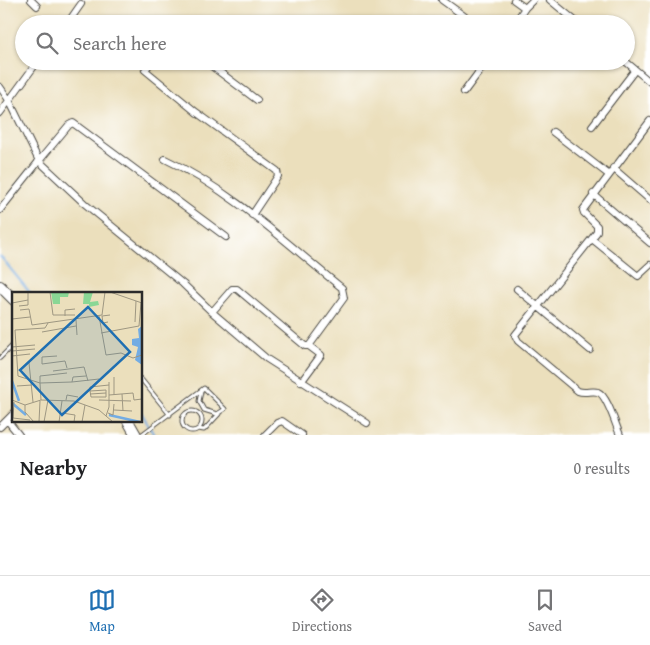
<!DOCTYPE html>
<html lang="en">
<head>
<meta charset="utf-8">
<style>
  body { margin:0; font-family:"Gentium Book Plus",serif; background:#f2f2f2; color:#202124 }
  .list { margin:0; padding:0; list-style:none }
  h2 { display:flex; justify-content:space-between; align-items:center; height:65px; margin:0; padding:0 20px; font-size:21px }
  h2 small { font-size:16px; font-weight:400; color:#757577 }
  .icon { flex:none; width:28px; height:28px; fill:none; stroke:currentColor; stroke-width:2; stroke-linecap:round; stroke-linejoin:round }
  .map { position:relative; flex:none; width:650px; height:435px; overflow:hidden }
  .search { position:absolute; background:#fff; box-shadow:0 1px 4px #0004; left:15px; right:15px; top:15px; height:55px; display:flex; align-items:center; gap:12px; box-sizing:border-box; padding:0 18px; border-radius:28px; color:#757577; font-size:19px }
  .sheet { height:140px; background:#fff }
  nav { display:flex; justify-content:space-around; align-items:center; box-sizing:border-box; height:70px; border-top:1px solid #e0e0e0; background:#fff; font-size:14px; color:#757577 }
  nav a { display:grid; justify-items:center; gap:2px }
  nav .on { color:#1f6fb2 }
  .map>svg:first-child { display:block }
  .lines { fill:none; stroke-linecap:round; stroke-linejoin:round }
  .stream { stroke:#73ace3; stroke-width:2 }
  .service-casing { stroke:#484641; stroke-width:5 }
  .minor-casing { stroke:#484641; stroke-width:8 }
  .primary-casing { stroke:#484641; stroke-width:12 }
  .service { stroke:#fff; stroke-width:3 }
  .minor { stroke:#fff; stroke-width:6 }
  .primary { stroke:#fff; stroke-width:10 }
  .inset-river { fill:none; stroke:#73ace3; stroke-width:2.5 }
  .inset-road { fill:none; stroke:#9e9782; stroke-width:1 }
  .view { fill:#1f6fb2; fill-opacity:0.15; stroke:#1f6fb2; stroke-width:2.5 }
  .inset-edge { fill:none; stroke:#2b2b2b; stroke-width:2.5 }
</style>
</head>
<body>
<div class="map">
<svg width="650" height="435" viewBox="0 0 650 435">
  <rect width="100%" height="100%" fill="#fff"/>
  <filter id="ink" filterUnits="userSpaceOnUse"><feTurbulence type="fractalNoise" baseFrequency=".02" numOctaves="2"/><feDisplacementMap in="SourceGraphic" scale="10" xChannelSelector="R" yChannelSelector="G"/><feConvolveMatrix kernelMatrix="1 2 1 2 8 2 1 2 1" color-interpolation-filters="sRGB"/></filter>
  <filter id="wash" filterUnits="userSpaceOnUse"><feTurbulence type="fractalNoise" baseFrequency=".0096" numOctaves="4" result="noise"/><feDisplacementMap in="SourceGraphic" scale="20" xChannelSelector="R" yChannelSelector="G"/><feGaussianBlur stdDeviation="1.12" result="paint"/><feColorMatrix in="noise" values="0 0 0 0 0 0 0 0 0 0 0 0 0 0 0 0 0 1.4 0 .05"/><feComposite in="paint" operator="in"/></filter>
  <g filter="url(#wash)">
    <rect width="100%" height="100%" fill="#ebdfbc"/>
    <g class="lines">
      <path class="stream" d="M0,256L31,294
        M141,412L154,435"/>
    </g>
  </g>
  <g filter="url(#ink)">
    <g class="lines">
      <g class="service-casing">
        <path id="service" d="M0,358L14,344
          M141,379L170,415
          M182 421a10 10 0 1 1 20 0a10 10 0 1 1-20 0Z
          M198,429L204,430L219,414
          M141,435L204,388L225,409L217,414L204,410L199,401L201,392"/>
      </g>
      <g class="minor-casing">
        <path id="minor" d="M31,0L37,6
          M442,0L475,24
          M514,0L525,8L533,0
          M550,0L579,24
          M67,24L81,4
          M514,24L525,8
          M152,61L145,70L196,112L277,171L278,176L252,215
          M205,61L257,100
          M625,61L650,82
          M555,63L556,61
          M0,87L9,100L39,161L0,210
          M464,92L487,61
          M0,113L38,61
          M592,126L635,70
          M553,132L608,174
          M165,159C231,190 285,242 342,288L344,298L309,346
          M613,168L650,200
          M593,194L650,243
          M226,237L73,123L69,125L39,161L85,204L183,284L212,312L232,289H237L305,346H309L321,355L301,382
          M592,239L638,276L650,265
          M517,289L590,350
          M212,312L267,359L367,423
          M7,420L19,435
          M0,427L14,413
          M265,435L277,423L282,421L302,435
          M620,435C616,426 607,395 598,392C591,390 585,394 578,391L518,341L515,335L597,232V226L584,213L583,210L650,121"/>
      </g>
      <g class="primary-casing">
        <path id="primary" d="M0,286L14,300
          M128,421L136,435"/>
      </g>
      <use href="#service" class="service"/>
      <use href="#minor" class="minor"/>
      <use href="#primary" class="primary"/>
    </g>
  </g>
  <g transform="translate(12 292)">
    <rect width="130" height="130" fill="#ebdfbc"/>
    <path d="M39,0H57L56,5H48V12H41ZM72,0H81L78,10L86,9L87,13L77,15V12H71Z" fill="#89d795"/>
    <path d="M130,34V73L123,68L126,55L120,53V47L127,46L126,37Z" fill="#73ace3"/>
    <path class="inset-river" d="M0,89L7,109M0,111L14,123M97,123L128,130"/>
    <path class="inset-road" d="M38,0L41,23H63M98,0L130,11M0,11L16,8M7,14L16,13V0M8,18L17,17L20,33L90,23L93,0M53,24V18L63,17M87,24L94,63L109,61L121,66L130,63M0,27L18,25M64,28L65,43M96,30L91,31L90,24L98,23M123,30L124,9M30,40L64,34M89,41L127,34L129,11M0,55L23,53M0,59L23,57M0,64L18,62M45,64L30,65V72L53,69L55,76M17,71L21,110M41,79L72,75L76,89M55,81L28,84V91L60,90L61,85L74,84M60,90L87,87M5,94L20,93M78,99L94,98V105H79L78,99V95L97,93M78,102L94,101M110,102L111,119M97,103L121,101L122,108L130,107M102,103V85M0,108L13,113L29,108L62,109L87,118L101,130M29,108L28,91L6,84L3,38L33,36L36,31M54,108L55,103L66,105M87,108L119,109M2,110L1,126L18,128M13,113V120L22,130M102,118L120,119M50,121L63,123L62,130M96,121L101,123L102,112M94,124L97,115V90M27,130L28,109M32,130L36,108M47,130L50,109M70,130L73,113"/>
    <path class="view" d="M76,15L118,60L50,123L8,78Z"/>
    <rect width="130" height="130" class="inset-edge"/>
  </g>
</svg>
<div class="search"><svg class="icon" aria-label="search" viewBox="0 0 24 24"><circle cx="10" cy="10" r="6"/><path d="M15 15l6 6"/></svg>Search here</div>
</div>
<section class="sheet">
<h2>Nearby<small>0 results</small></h2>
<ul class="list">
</ul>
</section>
<nav>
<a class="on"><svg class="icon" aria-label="map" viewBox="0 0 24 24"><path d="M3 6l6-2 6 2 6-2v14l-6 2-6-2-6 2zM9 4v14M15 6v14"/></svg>Map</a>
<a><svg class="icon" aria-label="directions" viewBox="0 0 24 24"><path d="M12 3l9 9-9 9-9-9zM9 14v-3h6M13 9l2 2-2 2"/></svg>Directions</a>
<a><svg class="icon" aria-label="saved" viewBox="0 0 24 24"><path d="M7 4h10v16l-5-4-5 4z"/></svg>Saved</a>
</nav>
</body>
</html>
